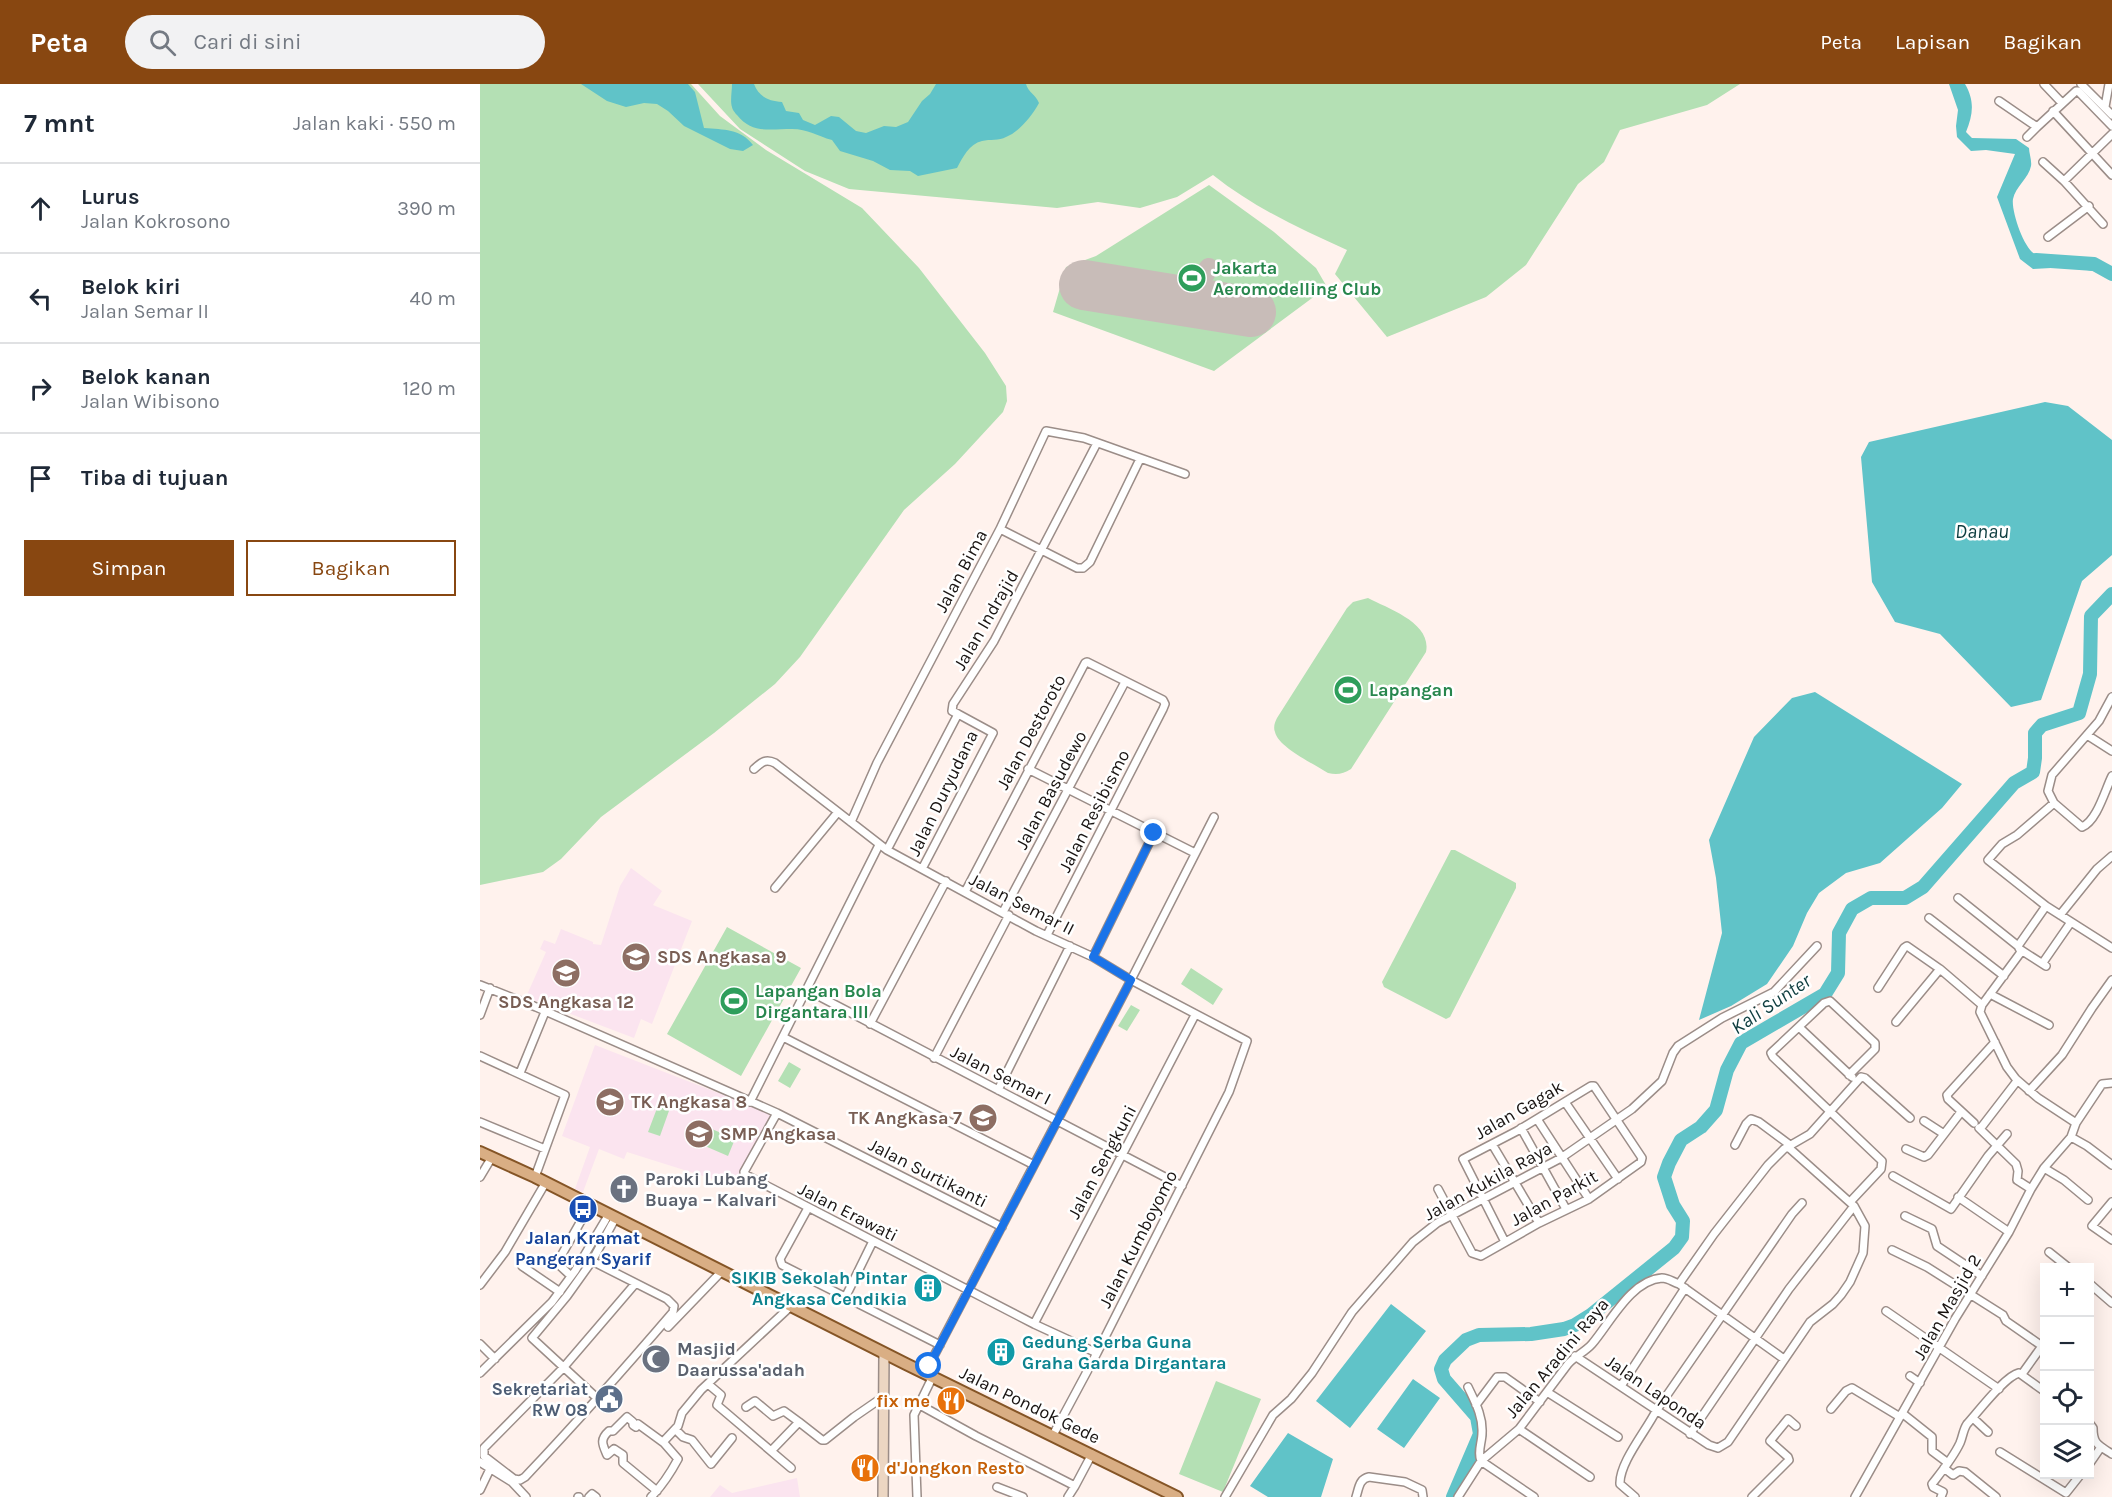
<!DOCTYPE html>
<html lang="id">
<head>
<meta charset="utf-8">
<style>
  body { margin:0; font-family:Karla,sans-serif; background:#f2f2f3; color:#1f2937 }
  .controls { position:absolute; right:18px; bottom:18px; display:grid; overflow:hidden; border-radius:0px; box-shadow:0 6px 24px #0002 }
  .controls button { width:54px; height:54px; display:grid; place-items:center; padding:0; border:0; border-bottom:2px solid #e0e1e3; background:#fff; color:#1f2937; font:30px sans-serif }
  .stop { position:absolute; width:18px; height:18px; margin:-14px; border:4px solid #1a73e8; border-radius:50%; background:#fff }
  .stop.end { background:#1a73e8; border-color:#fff; box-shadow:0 2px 6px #0008 }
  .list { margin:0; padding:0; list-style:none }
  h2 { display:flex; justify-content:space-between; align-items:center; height:78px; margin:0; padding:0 24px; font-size:26px }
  h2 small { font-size:20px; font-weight:400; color:#747a83 }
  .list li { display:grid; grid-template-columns:39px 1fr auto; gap:18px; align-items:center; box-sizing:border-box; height:90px; padding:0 24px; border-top:2px solid #e0e1e3 }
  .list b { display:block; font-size:22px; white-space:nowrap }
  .list p { margin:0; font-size:20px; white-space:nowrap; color:#747a83 }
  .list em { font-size:20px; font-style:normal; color:#747a83 }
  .actions { display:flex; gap:12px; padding:18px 24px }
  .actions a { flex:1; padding:14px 0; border:2px solid #884711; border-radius:0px; text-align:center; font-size:21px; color:#884711 }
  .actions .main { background:#884711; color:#fff }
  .icon { flex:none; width:33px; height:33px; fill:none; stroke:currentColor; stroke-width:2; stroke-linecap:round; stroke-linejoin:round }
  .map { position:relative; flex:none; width:1632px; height:1413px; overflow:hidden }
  header { display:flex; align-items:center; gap:36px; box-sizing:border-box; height:84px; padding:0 30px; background:#884711; color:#fff }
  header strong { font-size:28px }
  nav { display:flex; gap:33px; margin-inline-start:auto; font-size:21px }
  .search { width:420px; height:54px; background:#f2f2f3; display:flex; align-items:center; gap:15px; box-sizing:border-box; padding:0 21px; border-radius:33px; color:#747a83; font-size:22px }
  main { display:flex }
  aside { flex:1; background:#fff }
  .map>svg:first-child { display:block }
  .education { fill:#fbe4ef }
  .green { fill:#b4e0b4 }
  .water { fill:#60c3c8 }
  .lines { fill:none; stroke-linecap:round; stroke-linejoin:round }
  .river { stroke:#60c3c8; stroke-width:14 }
  .taxiway { stroke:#c8bcb8; stroke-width:20 }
  .runway { stroke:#c8bcb8; stroke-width:50 }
  .minor-casing { stroke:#9b8d88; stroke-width:10 }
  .secondary-casing { stroke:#9b8d88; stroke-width:12 }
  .primary-casing { stroke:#855526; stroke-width:14 }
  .minor { stroke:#fff; stroke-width:7 }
  .secondary { stroke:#ecd6c2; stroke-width:9 }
  .primary { stroke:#d9ae84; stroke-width:10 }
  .route { stroke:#1a73e8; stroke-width:8 }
  .labels { text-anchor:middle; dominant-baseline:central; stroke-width:5; stroke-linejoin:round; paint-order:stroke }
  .leisure-label { font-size:18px; font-weight:bold; fill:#27864d; stroke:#fff; text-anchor:start }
  .street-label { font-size:18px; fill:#181311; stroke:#fff }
  .education-label { font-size:18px; font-weight:bold; fill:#785e54; stroke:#fff; text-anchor:start }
  .worship-label { font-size:18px; font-weight:bold; fill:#5b616d; stroke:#fff; text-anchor:start }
  .transit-label { font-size:18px; font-weight:bold; fill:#164399; stroke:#fff }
  .culture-label { font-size:18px; font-weight:bold; fill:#0d838f; stroke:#fff; text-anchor:end }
  .service-label { font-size:18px; font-weight:bold; fill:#4e5e75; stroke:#fff; text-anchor:end }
  .food-label { font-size:18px; font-weight:bold; fill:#c56008; stroke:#fff; text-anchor:end }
  .water-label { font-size:20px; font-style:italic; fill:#0c3c3e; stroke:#fff }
</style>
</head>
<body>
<header>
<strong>Peta</strong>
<div class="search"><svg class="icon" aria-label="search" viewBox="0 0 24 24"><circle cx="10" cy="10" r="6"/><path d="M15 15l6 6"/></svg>Cari di sini</div>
<nav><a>Peta</a><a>Lapisan</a><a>Bagikan</a></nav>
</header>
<main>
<aside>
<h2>7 mnt<small>Jalan kaki · 550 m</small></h2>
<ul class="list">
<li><svg class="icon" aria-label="ahead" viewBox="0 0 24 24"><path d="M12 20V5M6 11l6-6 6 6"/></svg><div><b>Lurus</b><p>Jalan Kokrosono</p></div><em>390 m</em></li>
<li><svg class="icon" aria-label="left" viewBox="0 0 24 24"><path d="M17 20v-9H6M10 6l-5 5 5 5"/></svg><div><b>Belok kiri</b><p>Jalan Semar II</p></div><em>40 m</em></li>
<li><svg class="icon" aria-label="right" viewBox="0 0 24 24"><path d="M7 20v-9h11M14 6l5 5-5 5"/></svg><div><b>Belok kanan</b><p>Jalan Wibisono</p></div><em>120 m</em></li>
<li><svg class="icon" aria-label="arrive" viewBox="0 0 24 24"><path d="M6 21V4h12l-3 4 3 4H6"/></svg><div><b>Tiba di tujuan</b></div></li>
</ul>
<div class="actions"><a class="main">Simpan</a><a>Bagikan</a></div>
</aside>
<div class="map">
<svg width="1632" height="1413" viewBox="0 0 1632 1413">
  <rect width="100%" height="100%" fill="#fff2ed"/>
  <path class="education" d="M151,784L182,807L173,821L212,837L172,940L161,935L154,954L46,913L66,868L60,865L64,856L75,860L81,845L113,858V860L121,861L140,802Z
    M115,961L295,1031L255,1102L147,1068L144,1075L119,1065L103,1108L95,1105L110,1063L82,1052Z
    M317,1394L320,1413H230L240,1401L252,1409Z"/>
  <path class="green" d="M0,0H211L240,32L286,66L382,124L439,184L505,269L526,302L527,317L523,328L475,380L424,426L320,573L295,600L234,649L121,733L81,775L63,788L0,801Z
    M218,0H1260L1227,21L1140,46L1124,78L1098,100L1046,181L1006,213L907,253L855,190L867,166C820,145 773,123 733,91L697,113L660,124L618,118L577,124L369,105L325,87L260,45Z
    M729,101L794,148L836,184L847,203L734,287L573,228L586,183L616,172Z
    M888,514C909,525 952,539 946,568L871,685C863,690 857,691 848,689C834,680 798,663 795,648C793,643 795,638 797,634L867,524L873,518Z
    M971,766H975L1036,799V804L970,933L966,935L904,903L902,898Z
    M247,843L321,884L261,992L187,950Z
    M711,884L743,905L733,921L701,900Z
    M651,921L660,926L647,947L638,942Z
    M309,978L321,985L310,1004L298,997Z
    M179,1019L190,1024L180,1052L168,1048Z
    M225,1042L255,1055L248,1072L218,1059Z
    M736,1297L781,1315L743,1408L699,1390Z"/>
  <path class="water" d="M101,0H208L215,8L224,44C244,46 260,44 273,61L263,67L250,65L204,42L188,27L177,20L164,19L146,23L127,17Z
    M252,0H274C279,13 289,17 302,18L306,27L319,29L323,36L335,41L351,32L359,33L376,47L386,49L404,42L416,43L428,38L442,17L450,10L456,0H546C548,8 556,11 559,19C552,32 539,48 526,53C519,57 510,55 502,57C489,60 483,73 477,84L438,92L430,87L410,86L393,77L360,67L352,56C337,52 328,45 312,45C290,45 272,50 257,31C255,29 252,25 252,23C250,17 252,7 252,0Z
    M1469,0H1485C1495,17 1493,31 1486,48L1492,54L1536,55L1549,64C1549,69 1552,77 1551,82C1549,94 1535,103 1533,115C1531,127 1544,165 1555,170C1578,183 1618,160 1632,190L1614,180L1613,187L1589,183L1553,185L1540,175L1517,113L1535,70L1506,66L1491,67L1477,53L1476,42L1478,26Z
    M1565,318L1588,322L1632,356V471L1602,497L1561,616L1531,623L1460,550L1415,538L1392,498L1381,373L1389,358Z
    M1335,608L1482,700L1462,724L1400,779L1366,789L1339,809L1327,829L1313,862L1287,900L1251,922L1219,936L1242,849L1236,794L1229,756L1274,653L1312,614Z
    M911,1220L946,1247L870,1344L836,1317Z
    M933,1295L960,1314L924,1364L897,1345Z
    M808,1349L853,1375L841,1413H788L770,1402Z"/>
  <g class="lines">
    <path class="river" d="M1556,176L1614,180L1632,190
      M973,1413L1000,1350L997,1333L964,1295L961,1285L965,1276L986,1256L999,1251L1051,1250L1084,1245L1095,1241L1111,1231L1194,1164L1202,1153L1203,1137L1193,1121L1184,1093L1189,1079L1201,1056L1221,1043L1236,1026L1247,986L1261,959L1345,910L1358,889L1359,849L1372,825L1391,814H1425L1443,803L1534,699L1553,688L1555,674V649L1562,641L1599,629L1610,590L1611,532L1632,510"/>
    <path class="taxiway" d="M705,217L729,184"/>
    <path class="runway" d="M604,201L771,228"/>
    <g class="minor-casing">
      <path id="minor" d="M1564,0L1582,19
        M1601,0L1632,31
        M1519,17L1557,43L1596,7H1598L1632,42
        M1625,23L1629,0
        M1573,27L1632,91
        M1547,53L1557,43
        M1563,78L1584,97L1623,140
        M1584,97L1632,50
        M1568,153L1609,122
        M520,445L597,484H603L610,478L660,375
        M1632,613L1619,637L1572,691L1568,707L1574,719L1602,743C1617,737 1625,706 1632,692
        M1607,651L1632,667
        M274,685C281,679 285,674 295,679L407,766L556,847L613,873L651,896L767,957L749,1008L617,1269L554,1240L266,1091L264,1088L297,1029
        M548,685L715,769
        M1574,719L1537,751L1522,760L1508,776L1566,822L1632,864
        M371,738L397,679L520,445L566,347L604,354L705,390
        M407,766L478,630L472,627L473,620L514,557L617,359
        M442,785L513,649L478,630
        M295,804L358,728
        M485,808L605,579L607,578L683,616L685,620L683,625L567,851
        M1478,814L1538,862
        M1566,822L1538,862L1541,868L1502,921L1500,928L1527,983L1536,995L1558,1014L1596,1039
        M523,828L645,598
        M1580,831L1617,785L1632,772
        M1449,834L1524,892
        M1541,866L1566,882
        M613,873L674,749
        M1564,877L1591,838
        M0,901L56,923L297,1029L522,1143
        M1398,904L1424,864L1427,862L1460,885L1502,921
        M327,906L702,1102
        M1510,910L1569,941
        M0,931L10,904
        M1416,938L1460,885
        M390,940L466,797
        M1320,944L1372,993
        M303,953L554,1081
        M0,972L85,1011L55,1093
        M454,974L529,831
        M40,989L65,928
        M1369,991L1395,965V959L1350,917L1344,919L1291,969L1293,973L1402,1077L1401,1085L1370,1118
        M518,1006L590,862
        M1549,1007L1582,971L1612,924L1632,896
        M270,1018L399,761
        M1085,1018L1138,1095
        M1057,1035L1109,1115
        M1444,1037L1464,1050
        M0,1038L65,1065
        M1494,1039L1468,1015L1467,1011L1515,958
        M1041,1044L1086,1125
        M1499,1044L1536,1080L1538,1087L1537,1096L1551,1105
        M1500,1045L1537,997
        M1591,1053L1607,1062L1632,1081
        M1012,1060L1059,1139
        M1255,1061L1266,1040L1271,1035L1279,1038L1310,1061
        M1426,1065L1444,1073L1448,1071L1481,1028
        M1564,1084L1584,1096L1608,1116
        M1413,1092L1471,1125L1508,1072L1527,1050
        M0,1093L12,1073
        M958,1105L992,1169L1001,1172L1059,1139L1109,1115L1161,1078L1162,1074L1114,1002H1111L1037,1047L983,1075L1025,1158
        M1478,1113L1529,1148
        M1632,1118L1612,1142L1632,1156
        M328,1124L300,1175L302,1181L460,1261
        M1425,1132L1452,1145L1457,1162L1502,1192
        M1412,1166L1447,1183L1523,1231L1526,1237L1562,1262L1542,1290
        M1569,1168L1589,1184
        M112,1177L187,1215L194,1222L193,1228C145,1284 96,1339 45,1393L40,1396L34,1395L4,1372V1364L83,1284L155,1200
        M42,1182L80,1208
        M91,1192L77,1179L110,1121
        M1199,1200L1234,1150L1288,1081L1304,1065L1330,1050L1381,993L1385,994L1430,1034
        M1610,1200L1632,1219
        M0,1201L25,1168L66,1098
        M365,1214L393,1157
        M1406,1227L1519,1305
        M554,1240L715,931
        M188,1243L242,1187
        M0,1260L15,1275
        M1095,1272L1229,1361L1238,1364L1248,1358L1330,1238L1353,1220L1361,1211L1370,1198L1383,1169L1385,1142L1374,1122L1308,1063
        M0,1289L72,1218L95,1187L129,1130
        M445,1289L651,896L734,733
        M1430,1292L1440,1299
        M228,1300L241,1311L237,1321L311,1384
        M1141,1302L1205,1204
        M988,1303C995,1318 1003,1332 1002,1349C1002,1359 997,1368 1001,1377L1054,1413
        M1067,1308L1138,1353
        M118,1315L52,1254L87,1212L112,1177L136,1133
        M438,1320L496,1352L595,1402L612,1370
        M996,1321L1017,1293H1025L1060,1318
        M266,1323L275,1317L293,1332L304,1327L319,1338
        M1351,1325L1366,1307L1372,1304L1420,1333
        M1422,1329L1452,1353V1367L1468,1379
        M1493,1334L1508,1348
        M1610,1340L1613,1344C1613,1360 1618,1361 1632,1370
        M195,1345L203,1353L212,1356L231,1380L252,1354
        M1039,1345L1110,1393
        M1210,1350L1309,1205L1374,1122
        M573,1351L617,1269
        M183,1358L198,1342L202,1329L221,1306L311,1222
        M292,1366L319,1338L342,1356H345L374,1333L403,1313
        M1520,1368L1586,1409L1601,1390
        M0,1378L32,1398L46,1413
        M1610,1379L1621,1363
        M1464,1384L1473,1391L1479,1387L1485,1388L1516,1413
        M517,1403L543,1413
        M0,1406L10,1385
        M98,1413H99
        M109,1413L112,1410L116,1413
        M171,1413C182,1402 191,1388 198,1375L184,1359L158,1340L156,1343L153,1341V1338L147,1333L133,1347H129C119,1356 123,1361 127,1371L134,1365L143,1371V1379L177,1407
        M437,1413L434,1331L453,1292
        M588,1413L595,1402
        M745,1413L793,1331L811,1315L832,1289L872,1228L933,1158L957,1139L1081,1074L1152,1025L1182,997L1193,969L1198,962L1242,934L1294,908L1337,862
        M876,1413C879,1404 879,1395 889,1393L925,1398L942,1406L943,1413
        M978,1413L1001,1377L1039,1345L1088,1280C1095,1272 1105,1268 1112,1260C1130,1239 1151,1196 1182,1194C1188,1194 1193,1198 1199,1200L1304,1275
        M1155,1413L1140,1400C1139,1379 1166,1347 1176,1327L1312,1130L1322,1119
        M1272,1413L1309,1376L1308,1373L1290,1357L1308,1335L1316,1342
        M1375,1413L1475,1235L1529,1148L1551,1105L1564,1084L1591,1053L1596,1039L1622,1000L1632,999
        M1461,1413L1463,1408L1453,1403L1452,1400C1462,1387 1473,1374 1480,1359C1483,1352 1483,1346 1487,1340C1498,1328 1525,1292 1539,1289L1564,1307"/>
    </g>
    <g class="secondary-casing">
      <path id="secondary" d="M403,1413L404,1269"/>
    </g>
    <g class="primary-casing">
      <path id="primary" d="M0,1068L55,1093L426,1280L697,1413"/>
    </g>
    <use href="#minor" class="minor"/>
    <use href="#secondary" class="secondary"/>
    <use href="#primary" class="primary"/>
  </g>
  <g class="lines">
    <path class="route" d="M449,1282L651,896L613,873L674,749"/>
  </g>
  <defs>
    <g id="stadium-disc" transform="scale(1.5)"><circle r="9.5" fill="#2e9e5b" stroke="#fff"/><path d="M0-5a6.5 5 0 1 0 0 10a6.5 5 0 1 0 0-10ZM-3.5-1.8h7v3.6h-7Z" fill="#fff"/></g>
    <g id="school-disc" transform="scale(1.5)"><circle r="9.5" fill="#8d6e63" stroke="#fff"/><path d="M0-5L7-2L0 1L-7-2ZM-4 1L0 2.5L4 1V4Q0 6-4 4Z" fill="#fff"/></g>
    <g id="church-disc" transform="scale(1.5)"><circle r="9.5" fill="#6b7280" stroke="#fff"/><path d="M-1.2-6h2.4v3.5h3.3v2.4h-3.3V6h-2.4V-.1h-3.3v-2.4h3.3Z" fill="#fff"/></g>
    <g id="bus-disc" transform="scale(1.5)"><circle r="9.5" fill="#1a4fb4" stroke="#fff"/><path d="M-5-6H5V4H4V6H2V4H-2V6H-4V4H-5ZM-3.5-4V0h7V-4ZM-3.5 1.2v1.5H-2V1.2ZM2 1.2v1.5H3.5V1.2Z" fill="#fff"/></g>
    <g id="building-disc" transform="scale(1.5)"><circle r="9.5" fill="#0f9aa8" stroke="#fff"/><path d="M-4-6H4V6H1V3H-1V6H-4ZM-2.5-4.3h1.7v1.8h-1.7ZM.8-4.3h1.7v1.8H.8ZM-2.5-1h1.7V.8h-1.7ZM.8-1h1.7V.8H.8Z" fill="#fff"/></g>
    <g id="mosque-disc" transform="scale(1.5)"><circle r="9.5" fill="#6b7280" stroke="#fff"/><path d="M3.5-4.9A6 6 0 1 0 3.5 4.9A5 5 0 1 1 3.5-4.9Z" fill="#fff"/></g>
    <g id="civic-disc" transform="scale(1.5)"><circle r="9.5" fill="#5c6f8a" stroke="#fff"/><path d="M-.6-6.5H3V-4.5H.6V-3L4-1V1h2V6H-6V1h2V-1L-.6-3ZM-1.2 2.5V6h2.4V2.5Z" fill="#fff"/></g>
    <g id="restaurant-disc" transform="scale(1.5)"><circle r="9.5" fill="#e8710a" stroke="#fff"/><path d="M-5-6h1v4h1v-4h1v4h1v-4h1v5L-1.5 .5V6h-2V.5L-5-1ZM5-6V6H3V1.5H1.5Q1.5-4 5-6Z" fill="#fff"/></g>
  </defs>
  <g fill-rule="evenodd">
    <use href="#stadium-disc" x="712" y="194"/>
    <use href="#stadium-disc" x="868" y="606"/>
    <use href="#school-disc" x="156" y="873"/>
    <use href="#school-disc" x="86" y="889"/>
    <use href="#stadium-disc" x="254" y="917"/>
    <use href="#school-disc" x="130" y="1018"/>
    <use href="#school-disc" x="503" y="1034"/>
    <use href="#school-disc" x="219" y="1050"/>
    <use href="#church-disc" x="144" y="1105"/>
    <use href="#bus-disc" x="103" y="1125"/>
    <use href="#building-disc" x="448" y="1204"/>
    <use href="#building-disc" x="521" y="1268"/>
    <use href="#mosque-disc" x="176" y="1275"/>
    <use href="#civic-disc" x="129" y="1315"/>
    <use href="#restaurant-disc" x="471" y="1317"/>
    <use href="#restaurant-disc" x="385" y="1384"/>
  </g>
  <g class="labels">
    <g class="leisure-label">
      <text x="733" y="184">Jakarta<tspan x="733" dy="21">Aeromodelling Club</tspan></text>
      <text x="889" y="606">Lapangan</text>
      <text x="275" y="907">Lapangan Bola<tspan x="275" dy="21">Dirgantara III</tspan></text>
    </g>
    <g class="street-label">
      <text transform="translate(481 487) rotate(-62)">Jalan Bima</text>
      <text transform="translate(506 536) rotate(-60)">Jalan Indrajid</text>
      <text transform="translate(551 648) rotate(-62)">Jalan Destoroto</text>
      <text transform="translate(571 706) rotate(-62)">Jalan Basudewo</text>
      <text transform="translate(463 709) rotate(-64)">Jalan Duryudana</text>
      <text transform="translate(614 727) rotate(-63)">Jalan Resibismo</text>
      <text transform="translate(542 820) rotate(27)">Jalan Semar II</text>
      <text transform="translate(521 991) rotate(27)">Jalan Semar I</text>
      <text transform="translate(1039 1026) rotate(-30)">Jalan Gagak</text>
      <text transform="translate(622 1078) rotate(-62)">Jalan Sengkuni</text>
      <text transform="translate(448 1089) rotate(27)">Jalan Surtikanti</text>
      <text transform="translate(1008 1097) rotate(-29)">Jalan Kukila Raya</text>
      <text transform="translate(1074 1114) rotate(-29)">Jalan Parkit</text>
      <text transform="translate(368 1128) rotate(27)">Jalan Erawati</text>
      <text transform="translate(658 1155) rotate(-63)">Jalan Kumboyomo</text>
      <text transform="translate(1467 1223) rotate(-60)">Jalan Masjid 2</text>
      <text transform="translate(1077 1274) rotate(-50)">Jalan Aradini Raya</text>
      <text transform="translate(1176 1308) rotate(34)">Jalan Laponda</text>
      <text transform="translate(550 1321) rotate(26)">Jalan Pondok Gede</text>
    </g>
    <g class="education-label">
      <text x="177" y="873">SDS Angkasa 9</text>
      <text x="86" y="918" text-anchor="middle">SDS Angkasa 12</text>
      <text x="151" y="1018">TK Angkasa 8</text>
      <text x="482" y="1034" text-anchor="end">TK Angkasa 7</text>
      <text x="240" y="1050">SMP Angkasa</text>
    </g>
    <g class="worship-label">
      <text x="165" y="1095">Paroki Lubang<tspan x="165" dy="21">Buaya – Kalvari</tspan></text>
      <text x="197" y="1265">Masjid<tspan x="197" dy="21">Daarussa'adah</tspan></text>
    </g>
    <g class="transit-label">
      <text x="103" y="1154">Jalan Kramat<tspan x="103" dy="21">Pangeran Syarif</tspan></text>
    </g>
    <g class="culture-label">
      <text x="427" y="1194">SIKIB Sekolah Pintar<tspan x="427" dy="21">Angkasa Cendikia</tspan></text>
      <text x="542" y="1258" text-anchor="start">Gedung Serba Guna<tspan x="542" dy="21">Graha Garda Dirgantara</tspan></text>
    </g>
    <g class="service-label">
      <text x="108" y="1305">Sekretariat<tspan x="108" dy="21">RW 08</tspan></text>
    </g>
    <g class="food-label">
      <text x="450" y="1317">fix me</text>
      <text x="406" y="1384" text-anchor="start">d'Jongkon Resto</text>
    </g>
    <g class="water-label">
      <text x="1502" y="447">Danau</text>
      <text transform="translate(1291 920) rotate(-34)">Kali Sunter</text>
    </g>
  </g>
</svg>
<div class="controls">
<button>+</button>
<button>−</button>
<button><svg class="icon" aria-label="locate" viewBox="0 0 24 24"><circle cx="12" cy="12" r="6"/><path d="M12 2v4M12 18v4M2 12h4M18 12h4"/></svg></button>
<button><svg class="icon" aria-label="layers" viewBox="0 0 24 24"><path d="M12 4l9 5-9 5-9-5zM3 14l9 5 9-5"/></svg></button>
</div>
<div class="stop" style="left:449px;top:1282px"></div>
<div class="stop end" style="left:674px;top:749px"></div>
</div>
</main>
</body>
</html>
